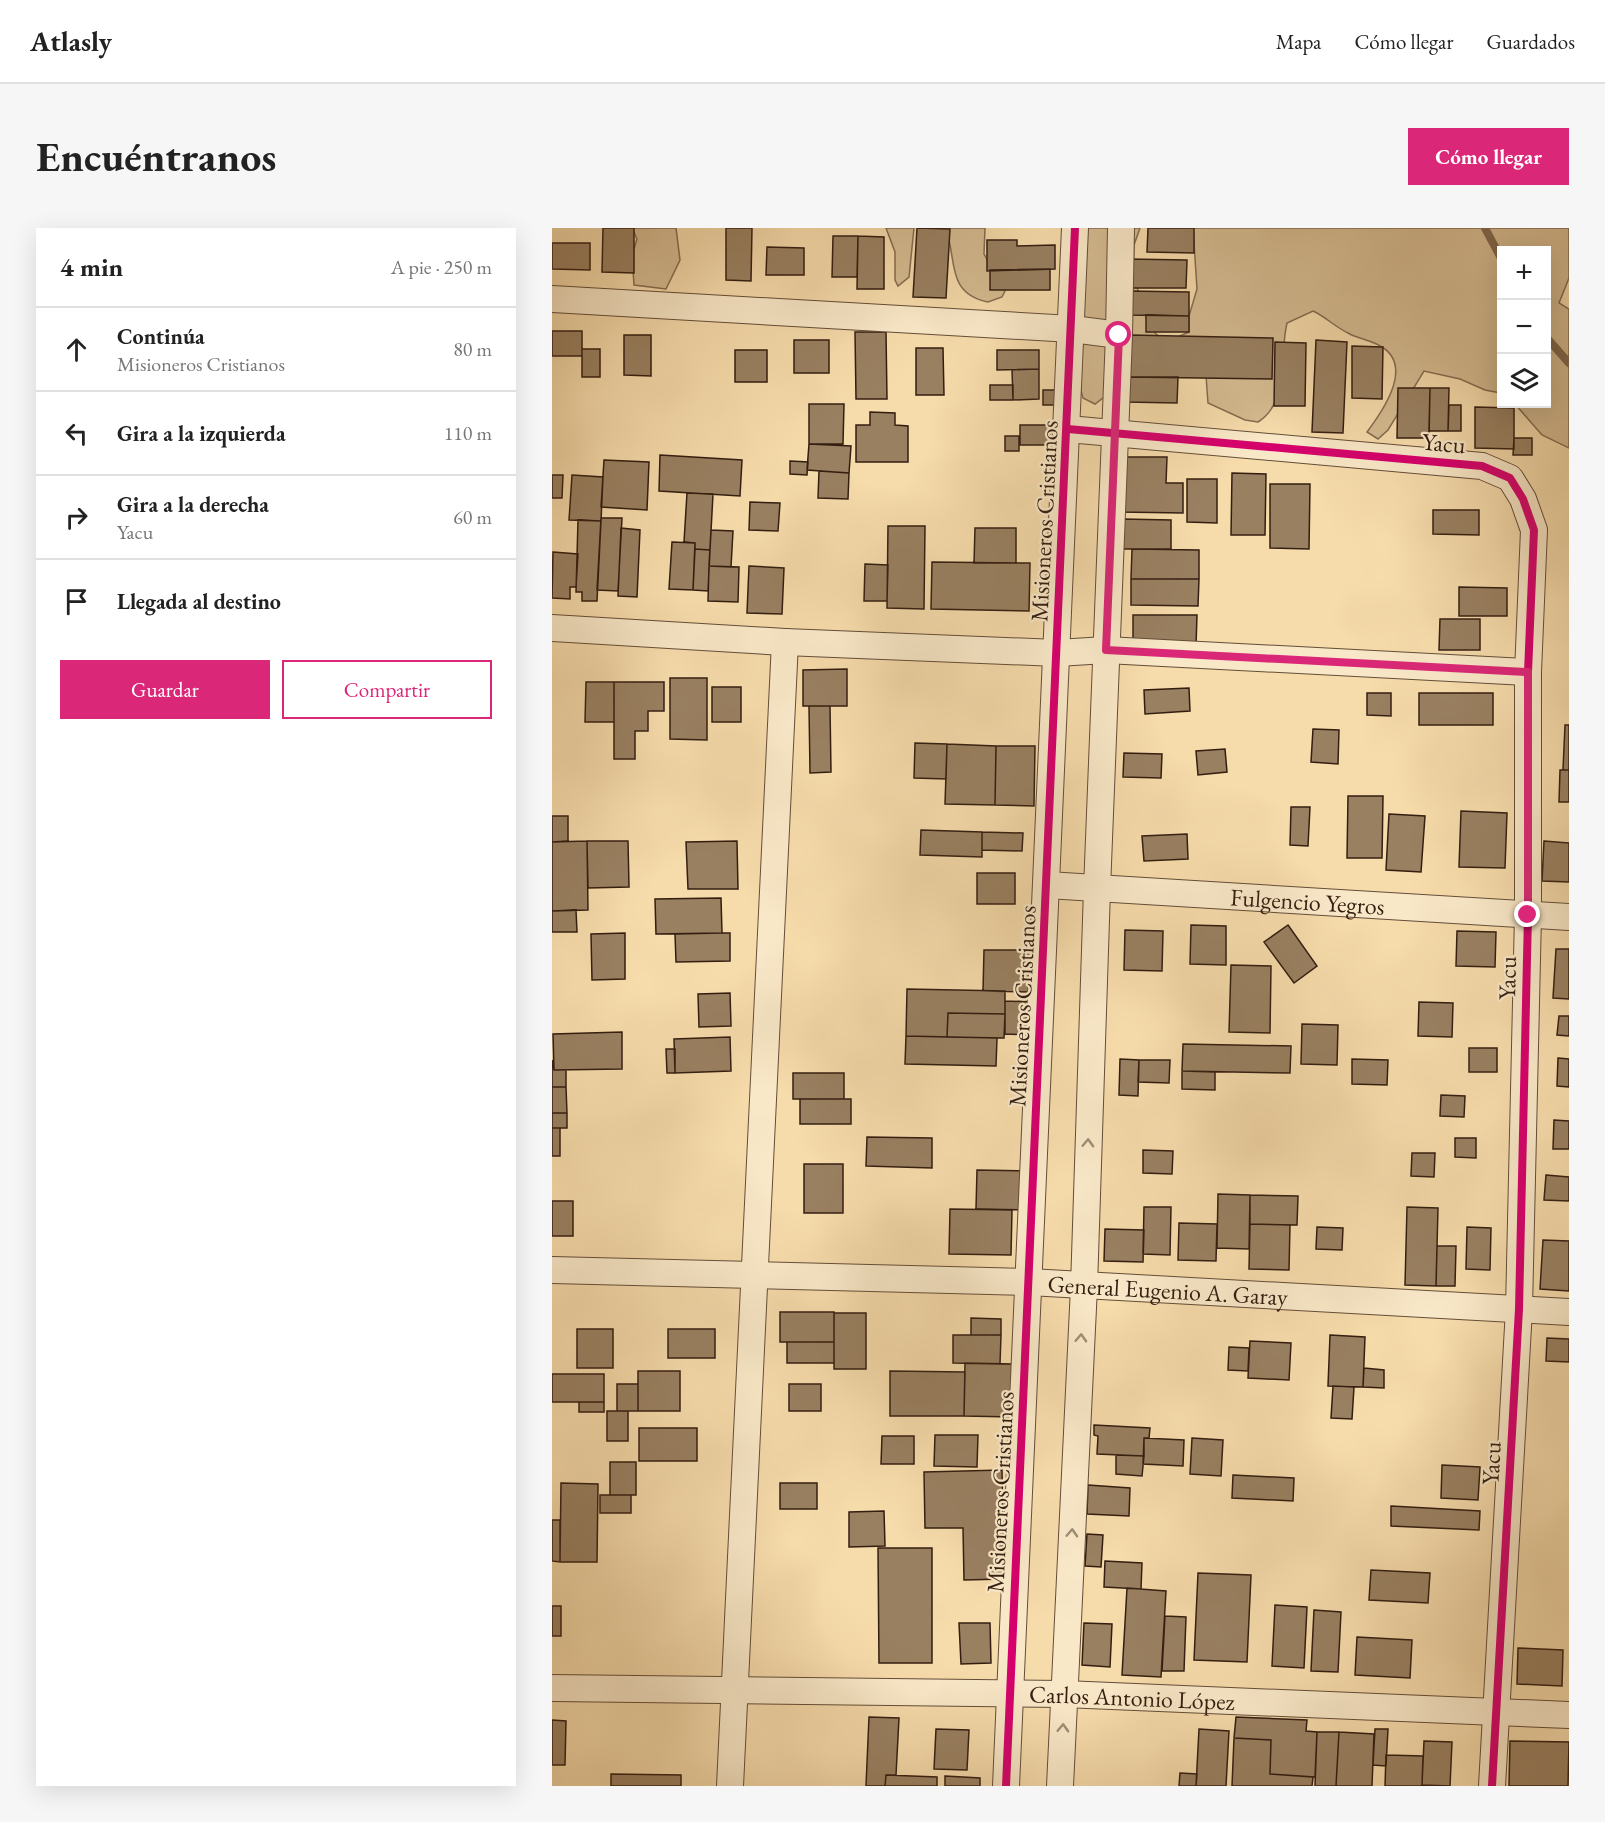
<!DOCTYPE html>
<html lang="es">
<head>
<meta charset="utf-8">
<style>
  body { margin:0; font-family:"EB Garamond",serif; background:#f6f6f6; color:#222 }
  .controls { position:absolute; right:18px; top:18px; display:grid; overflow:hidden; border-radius:0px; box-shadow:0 6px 24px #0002 }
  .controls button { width:54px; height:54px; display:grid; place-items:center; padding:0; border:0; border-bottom:2px solid #e0e0e0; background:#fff; color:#222; font:30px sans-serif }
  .stop { position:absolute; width:18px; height:18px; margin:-14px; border:4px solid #db2777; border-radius:50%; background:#fff }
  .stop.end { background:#db2777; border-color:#fff; box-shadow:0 2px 6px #0008 }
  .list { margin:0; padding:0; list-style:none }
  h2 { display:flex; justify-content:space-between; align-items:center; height:78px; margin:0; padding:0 24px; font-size:26px }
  h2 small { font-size:20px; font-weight:400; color:#767676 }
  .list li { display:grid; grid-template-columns:39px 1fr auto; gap:18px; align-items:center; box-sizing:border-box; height:84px; padding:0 24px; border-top:2px solid #e0e0e0 }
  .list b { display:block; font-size:22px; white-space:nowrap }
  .list p { margin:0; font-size:20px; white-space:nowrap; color:#767676 }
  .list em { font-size:20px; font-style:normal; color:#767676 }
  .actions { display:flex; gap:12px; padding:18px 24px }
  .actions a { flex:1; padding:14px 0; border:2px solid #db2777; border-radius:0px; text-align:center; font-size:21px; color:#db2777 }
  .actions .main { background:#db2777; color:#fff }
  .icon { flex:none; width:33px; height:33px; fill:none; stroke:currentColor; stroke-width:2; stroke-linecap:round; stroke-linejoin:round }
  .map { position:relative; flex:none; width:1017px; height:1558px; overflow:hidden; border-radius:0px }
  header { display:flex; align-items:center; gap:36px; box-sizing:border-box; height:84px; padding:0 30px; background:#fff; border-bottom:2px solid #e0e0e0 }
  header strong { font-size:28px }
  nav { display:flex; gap:33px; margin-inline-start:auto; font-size:21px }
  .intro { display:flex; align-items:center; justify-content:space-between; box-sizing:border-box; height:144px; padding:0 36px }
  h1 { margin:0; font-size:42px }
  .button { padding:15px 27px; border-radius:0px; background:#db2777; color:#fff; font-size:21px; font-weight:700 }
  main { display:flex; gap:36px; padding:0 36px }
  aside { flex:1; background:#fff; border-radius:0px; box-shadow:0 6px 24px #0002 }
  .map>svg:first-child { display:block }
  .green { fill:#d5bb91; stroke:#846c51; stroke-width:1.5 }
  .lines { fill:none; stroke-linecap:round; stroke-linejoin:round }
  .stream { stroke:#81694e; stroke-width:8 }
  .building { fill:#998061; stroke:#341e11; stroke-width:1.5 }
  .minor-casing { stroke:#644d38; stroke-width:28 }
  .minor { stroke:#f9e8c8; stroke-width:26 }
  .cycleway-casing { stroke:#f9e8c8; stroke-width:11 }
  .cycleway { stroke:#d6006c; stroke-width:8 }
  .oneway { stroke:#a08d76 }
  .route { stroke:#db2777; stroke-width:8 }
  .labels { text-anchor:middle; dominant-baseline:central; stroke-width:4.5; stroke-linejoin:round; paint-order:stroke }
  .street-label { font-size:24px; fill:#341e11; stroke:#f9e8c8 }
</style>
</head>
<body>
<header>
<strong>Atlasly</strong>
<nav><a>Mapa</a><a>Cómo llegar</a><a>Guardados</a></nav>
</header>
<div class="intro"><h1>Encuéntranos</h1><a class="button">Cómo llegar</a></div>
<main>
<aside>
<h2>4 min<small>A pie · 250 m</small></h2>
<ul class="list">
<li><svg class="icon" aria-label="ahead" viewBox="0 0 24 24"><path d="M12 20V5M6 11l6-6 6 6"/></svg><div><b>Continúa</b><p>Misioneros Cristianos</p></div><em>80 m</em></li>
<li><svg class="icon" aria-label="left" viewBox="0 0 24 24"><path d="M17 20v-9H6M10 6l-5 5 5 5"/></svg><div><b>Gira a la izquierda</b></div><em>110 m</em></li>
<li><svg class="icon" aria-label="right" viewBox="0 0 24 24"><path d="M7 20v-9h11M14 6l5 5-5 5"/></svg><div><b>Gira a la derecha</b><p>Yacu</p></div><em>60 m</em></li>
<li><svg class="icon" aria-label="arrive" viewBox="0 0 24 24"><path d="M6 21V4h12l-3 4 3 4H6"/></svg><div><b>Llegada al destino</b></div></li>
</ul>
<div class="actions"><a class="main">Guardar</a><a>Compartir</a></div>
</aside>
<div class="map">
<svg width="1017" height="1558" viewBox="0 0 1017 1558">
  <rect width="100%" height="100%" fill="#f6dbab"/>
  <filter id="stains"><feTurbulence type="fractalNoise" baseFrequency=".00333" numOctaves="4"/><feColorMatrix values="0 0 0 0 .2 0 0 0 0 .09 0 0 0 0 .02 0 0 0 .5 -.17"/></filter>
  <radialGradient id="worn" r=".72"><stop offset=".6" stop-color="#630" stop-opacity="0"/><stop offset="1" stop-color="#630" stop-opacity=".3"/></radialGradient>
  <path class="green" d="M80,0H124L128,32L114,61L82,57L80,27L85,11Z
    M334,0H362L357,49L346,58L343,52V24Z
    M393,0H433L432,26L453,63L450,69L436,74C392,65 406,28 393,0Z
    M516,0H588L582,17L581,45L595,93L603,105L614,114L637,104V88L645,61L641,0H1017V50L1007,75L1017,81V220L990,207L963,176H994V22H950L949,165L933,162L908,151L872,143L836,202L826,211L815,204C830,184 862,139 830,119C820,112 806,111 796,105C783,99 774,89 761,83L735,95C727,127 738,174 706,194L693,192L656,175L654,148L586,143L543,176L531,170L524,145Z"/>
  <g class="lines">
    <path class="stream" d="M933,0L950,32
      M994,109L1017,135"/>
  </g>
  <path class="building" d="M51,0H82V45L50,44Z
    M174,0H200L199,53L174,52Z
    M365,0L398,1L394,70L361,69Z
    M596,0H642V25L595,24Z
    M281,8H306L305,49H280Z
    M306,8L332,9V61H305Z
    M435,12H465V18L503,17V41L435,43Z
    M0,15H38V42L0,41Z
    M215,19L252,20V47H214Z
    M576,31L635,32L634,60H576Z
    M498,41V62H438V42Z
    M577,63L637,64V88L576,87Z
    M594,87L637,88V104H594Z
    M0,103H30V128H0Z
    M303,104H334L335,171H304Z
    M72,107H99V148L72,147Z
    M578,107L721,110L720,151L577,149Z
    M242,112H277V145H242Z
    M764,112L795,114L791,205L760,204Z
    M723,114L754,115L753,178H722Z
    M800,118L831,119L830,171L800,170Z
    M364,120H391L392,167H364Z
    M30,121H48V149H30Z
    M183,122H215V154H183Z
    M445,122H487V141L445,142Z
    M487,141V171L461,172L460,142Z
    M577,149H626L625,175L573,174Z
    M438,157H461V172H438Z
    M846,160H878L877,210H845Z
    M878,160H897L896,203H877Z
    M491,162H503L504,177H491Z
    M257,176H292L291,216H257Z
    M897,177H909V203H896Z
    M923,179L962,180V221L923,220Z
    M318,184L343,185V197L356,198V234H304V197H318Z
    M468,197H498V217H468Z
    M453,208H467V223H453Z
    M962,210H980V227H961Z
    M257,216L299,218L297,245L255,242Z
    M108,227L190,232L188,268L107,263Z
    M567,229H615L614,255H631V285L567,284Z
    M52,232L97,234L95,282L49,279Z
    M238,233L256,234L255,247L238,246Z
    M267,243L297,245L296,271L266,270Z
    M680,245L714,246L713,307H679Z
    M0,247H11L10,270H0Z
    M20,247L51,249L49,293L17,292Z
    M635,251H665V295L635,294Z
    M718,256H758L757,321L718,320Z
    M135,265L161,266L158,322L143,321V315L132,314Z
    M198,274L228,275L226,303L197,302Z
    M881,282H927V307L881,306Z
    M49,290H70L66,363L45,362Z
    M570,291L619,292V321H570Z
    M26,292L49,293L45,373H30V364H24Z
    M336,298H373L372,381L335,380Z
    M69,300L88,302L85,369L66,368Z
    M423,300H464V335H422Z
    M159,302L181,303L179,339L157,338Z
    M120,314L143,315L141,362L117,361Z
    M143,321L158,322L156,363L141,362Z
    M580,321L647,322V351H579Z
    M1,324L26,326L24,359H18V371L0,370Z
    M380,334L478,335L477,383L379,381Z
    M313,336L336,337L335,373H312Z
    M157,338L187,339L186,374L156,373Z
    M197,338L232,340L230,386L195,385Z
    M579,351H647L646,378L579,377Z
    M907,359L955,360V388H907Z
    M581,387H645L644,418L581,417Z
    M888,391H928V422H887Z
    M295,441V478H251V442Z
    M118,450H155V512L118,511Z
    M34,454H62V494H33Z
    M62,454H112V483H96V503H83V531H62Z
    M160,459H189V494H160Z
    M637,460L638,483L593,486L592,462Z
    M815,465H839V488L815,487Z
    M867,465H941V497H867Z
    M257,478H278L279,544L258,545Z
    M1013,497H1017V542H1011Z
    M761,501L787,502L786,536L759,534Z
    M363,515L395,516L394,551L362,550Z
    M395,516L444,518L443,577L393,576Z
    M444,518H483L482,578L443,577Z
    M673,521L675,544L646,547L644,523Z
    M572,525L610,526L609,550L571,549Z
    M1008,542H1017V574H1007Z
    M796,568H831L830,630H795Z
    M739,579H758L756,618L738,617Z
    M909,583L955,585L953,640L907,639Z
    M837,586L873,588L869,644L834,642Z
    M0,588H16V613L0,614Z
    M369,602L430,604V629L368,627Z
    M430,604L471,605L470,623L430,622Z
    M635,606L636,631L592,633L590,608Z
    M35,613L36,682L0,683V614Z
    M35,613H76L77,659L36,660Z
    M185,613L186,661H136L134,614Z
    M992,613L1017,615V654L990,653Z
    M425,645H463V676H425Z
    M169,670L170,705L104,706L103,671Z
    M24,682L25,704H0V683Z
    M639,697L674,698V737L638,736Z
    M736,697L765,738L742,755L712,714Z
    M573,702L611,703L610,743L572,742Z
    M905,703L944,704L943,739L904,738Z
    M73,705V751L40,752L39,706Z
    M170,705H178V733L124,734L123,706Z
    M1004,721H1017V771L1001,770Z
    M432,722H480L479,764L431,763Z
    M679,737L719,738L718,805L677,804Z
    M355,761L453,763V786L396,785L395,809L354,808Z
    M178,765L179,798L147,799L146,766Z
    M453,773L485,774L484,807L453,806Z
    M867,774L901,775L900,809L866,808Z
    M396,785L453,786L452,810L395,809Z
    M1007,788H1017V808L1005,807Z
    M750,796L786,797L785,837L749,836Z
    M70,804V841L2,842L1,806Z
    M354,808L445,810L444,838L353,836Z
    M178,809L179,843L123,845L122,811Z
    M631,816L739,818L738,845L630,843Z
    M917,820H945V844H917Z
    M114,821H123V845H115Z
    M1006,830L1017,831V859L1005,858Z
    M568,831L587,832L586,868L567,867Z
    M800,831L836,832L835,857L800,856Z
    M0,832L2,842H14V859H0Z
    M587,832H618L617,855L586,854Z
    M630,843L663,844V862L630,861Z
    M241,845H292V871H241Z
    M0,859H14L15,885H0Z
    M889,867L913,868L912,889L888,888Z
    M248,871H299V896H248Z
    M0,885H15V900H0Z
    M1002,892L1017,893V921H1001Z
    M0,900H8V928H0Z
    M315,909L380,910V940L314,938Z
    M903,910H924V930L903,929Z
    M591,922L621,923L620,946L591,945Z
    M860,925H883L882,949L859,948Z
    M252,936H291V985H252Z
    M425,942L475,943L474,982L424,981Z
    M994,947L1017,949V973L992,972Z
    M666,966L698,967L697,1021L665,1020Z
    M698,967L746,968L745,997L698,996Z
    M0,973H21V1008H0Z
    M592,979H619L618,1027L591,1026Z
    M855,979L886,980L884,1058L853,1057Z
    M398,981L460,982L459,1027L397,1026Z
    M627,995L665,996L664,1033L626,1032Z
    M698,996L738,997L737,1042L697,1041Z
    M765,999L791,1000L790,1022L764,1021Z
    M915,999L939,1000L938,1042L914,1041Z
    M553,1001L592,1002L591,1034L552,1033Z
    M991,1012L1017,1013V1063L988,1061Z
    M885,1018H904L903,1058H884Z
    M228,1084H282V1114H228Z
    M282,1085H314V1141H282Z
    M419,1090L449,1091V1107H419Z
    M25,1101H61V1140H25Z
    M116,1101H163V1130H116Z
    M401,1107H449L448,1136L401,1135Z
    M778,1107L813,1109L811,1159L776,1158Z
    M995,1110L1017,1111V1134L994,1133Z
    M698,1113L739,1115L737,1152L696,1150Z
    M235,1114H282V1135H235Z
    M677,1119L697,1120L696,1143L676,1142Z
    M413,1135L461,1136V1189L412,1188Z
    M812,1140L832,1142V1160L811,1159Z
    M86,1143H128V1183H86Z
    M338,1143L413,1144L412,1188H338Z
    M0,1146H52V1174H0Z
    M65,1156H86V1183H65Z
    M237,1156H269V1183H237Z
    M781,1158L802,1159L800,1191L779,1190Z
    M27,1174H52V1184H27Z
    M55,1183H76V1213H55Z
    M542,1197L598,1200L597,1210H592V1228L545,1226L546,1208L542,1207Z
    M87,1200H145V1233H87Z
    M383,1207H426L425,1239L382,1238Z
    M330,1208H362V1236H329Z
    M592,1210L632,1212L631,1238L591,1236Z
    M640,1210L671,1212L669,1248L638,1246Z
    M564,1227L592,1228L590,1248L564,1246Z
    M58,1234H84V1267H58Z
    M890,1237L928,1239L926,1272L889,1270Z
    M450,1242L452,1351L412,1352L411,1300H373L372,1244Z
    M681,1247L742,1250L741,1273L680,1270Z
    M9,1255L46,1256L45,1334H8Z
    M228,1255H265V1281H228Z
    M536,1257L578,1260L577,1288L535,1286Z
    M48,1267H79V1285H48Z
    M839,1278L928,1283L927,1302L839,1298Z
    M332,1283L333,1318L297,1319V1284Z
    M0,1292H8V1334L0,1333Z
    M535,1306L551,1307L549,1339L533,1338Z
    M326,1320H380V1435H327Z
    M553,1333L590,1335L589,1361L552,1359Z
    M819,1342L878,1345L876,1375L817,1372Z
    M646,1345L699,1347L695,1434L642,1432Z
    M575,1360L614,1363L609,1449L570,1447Z
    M723,1377L755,1379L752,1440L720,1438Z
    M0,1378H9V1408H0Z
    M762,1382L789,1384L786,1444L759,1443Z
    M613,1388L634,1389L632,1443H610Z
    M407,1395H438L439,1435L409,1436Z
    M532,1395L560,1396L558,1439L530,1437Z
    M805,1409L860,1412L858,1450L803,1447Z
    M966,1420L1011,1422L1010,1458L965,1456Z
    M317,1489L347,1490L344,1547H334L333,1558H314Z
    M684,1489L755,1492L754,1503L765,1504L763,1549L718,1546L719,1512L682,1510Z
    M0,1492L14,1493L13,1537H0Z
    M384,1501L417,1502L415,1542L382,1541Z
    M647,1501L677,1503L674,1558H644Z
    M823,1501H836L834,1538L821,1537Z
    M765,1504H787L784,1558H763Z
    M787,1504L822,1506L820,1558H784Z
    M682,1510L719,1512L718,1546L761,1549L760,1558H680Z
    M872,1513L900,1514L898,1558L870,1557Z
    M958,1513L1017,1514L1016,1558H957Z
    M834,1527L871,1528L870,1558H833Z
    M628,1545L645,1546L644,1558H627Z
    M59,1546L129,1547V1558H59Z
    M334,1547L385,1549V1558H333Z
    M393,1548L428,1550V1558H393Z"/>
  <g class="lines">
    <g class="minor-casing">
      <g id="minor">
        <path d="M0,71L520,101L567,107"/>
        <path d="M516,201L930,238L958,250L971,271L982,302L976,444V687L967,1081L940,1558"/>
        <path d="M0,400L233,414L505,425L554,422L976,444"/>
        <path id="s1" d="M495,657L1017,689"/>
        <path id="s2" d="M0,1042L477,1054L1017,1084"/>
        <path id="s3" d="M0,1460L512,1466L1017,1487"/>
        <path d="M178,1558L233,414"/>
        <path d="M454,1558L523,0"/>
        <path d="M508,1558L532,1059L545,661L567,107L569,0"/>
      </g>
    </g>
    <use href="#minor" class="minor"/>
    <g class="cycleway-casing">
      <path id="cycleway" d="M516,201L930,238L958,250L971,271L982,302L976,444V687L967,1081L940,1558
        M454,1558L523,0"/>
    </g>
    <use href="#cycleway" class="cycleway"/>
  </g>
  <defs><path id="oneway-chevron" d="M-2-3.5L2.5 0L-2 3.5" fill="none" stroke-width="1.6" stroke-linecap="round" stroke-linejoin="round" transform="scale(1.5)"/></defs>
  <g class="oneway">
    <use href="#oneway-chevron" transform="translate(536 915) rotate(-88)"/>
    <use href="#oneway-chevron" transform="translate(529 1110) rotate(-87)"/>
    <use href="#oneway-chevron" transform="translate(520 1305) rotate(-87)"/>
    <use href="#oneway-chevron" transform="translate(511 1500) rotate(-88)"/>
  </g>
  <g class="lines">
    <path class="route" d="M567,107L554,422L976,444V687"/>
  </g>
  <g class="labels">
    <g class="street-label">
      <text transform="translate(892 215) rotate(5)">Yacu</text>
      <text transform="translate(492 293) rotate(-87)">Misioneros Cristianos</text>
      <text stroke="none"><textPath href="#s1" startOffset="261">Fulgencio Yegros</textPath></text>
      <text transform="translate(955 750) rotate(-89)">Yacu</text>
      <text transform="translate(470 778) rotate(-87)">Misioneros Cristianos</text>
      <text stroke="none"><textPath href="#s2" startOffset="616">General Eugenio A. Garay</textPath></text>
      <text transform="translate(939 1235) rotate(-87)">Yacu</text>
      <text transform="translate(448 1264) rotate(-87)">Misioneros Cristianos</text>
      <text stroke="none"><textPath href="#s3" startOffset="580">Carlos Antonio López</textPath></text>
    </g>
  </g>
  <rect width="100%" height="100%" filter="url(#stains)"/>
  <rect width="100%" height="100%" fill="url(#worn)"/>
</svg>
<div class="controls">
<button>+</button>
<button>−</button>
<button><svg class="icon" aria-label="layers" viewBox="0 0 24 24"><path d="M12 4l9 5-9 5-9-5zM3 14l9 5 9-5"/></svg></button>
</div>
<div class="stop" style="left:567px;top:107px"></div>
<div class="stop end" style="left:976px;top:687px"></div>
</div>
</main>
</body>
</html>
